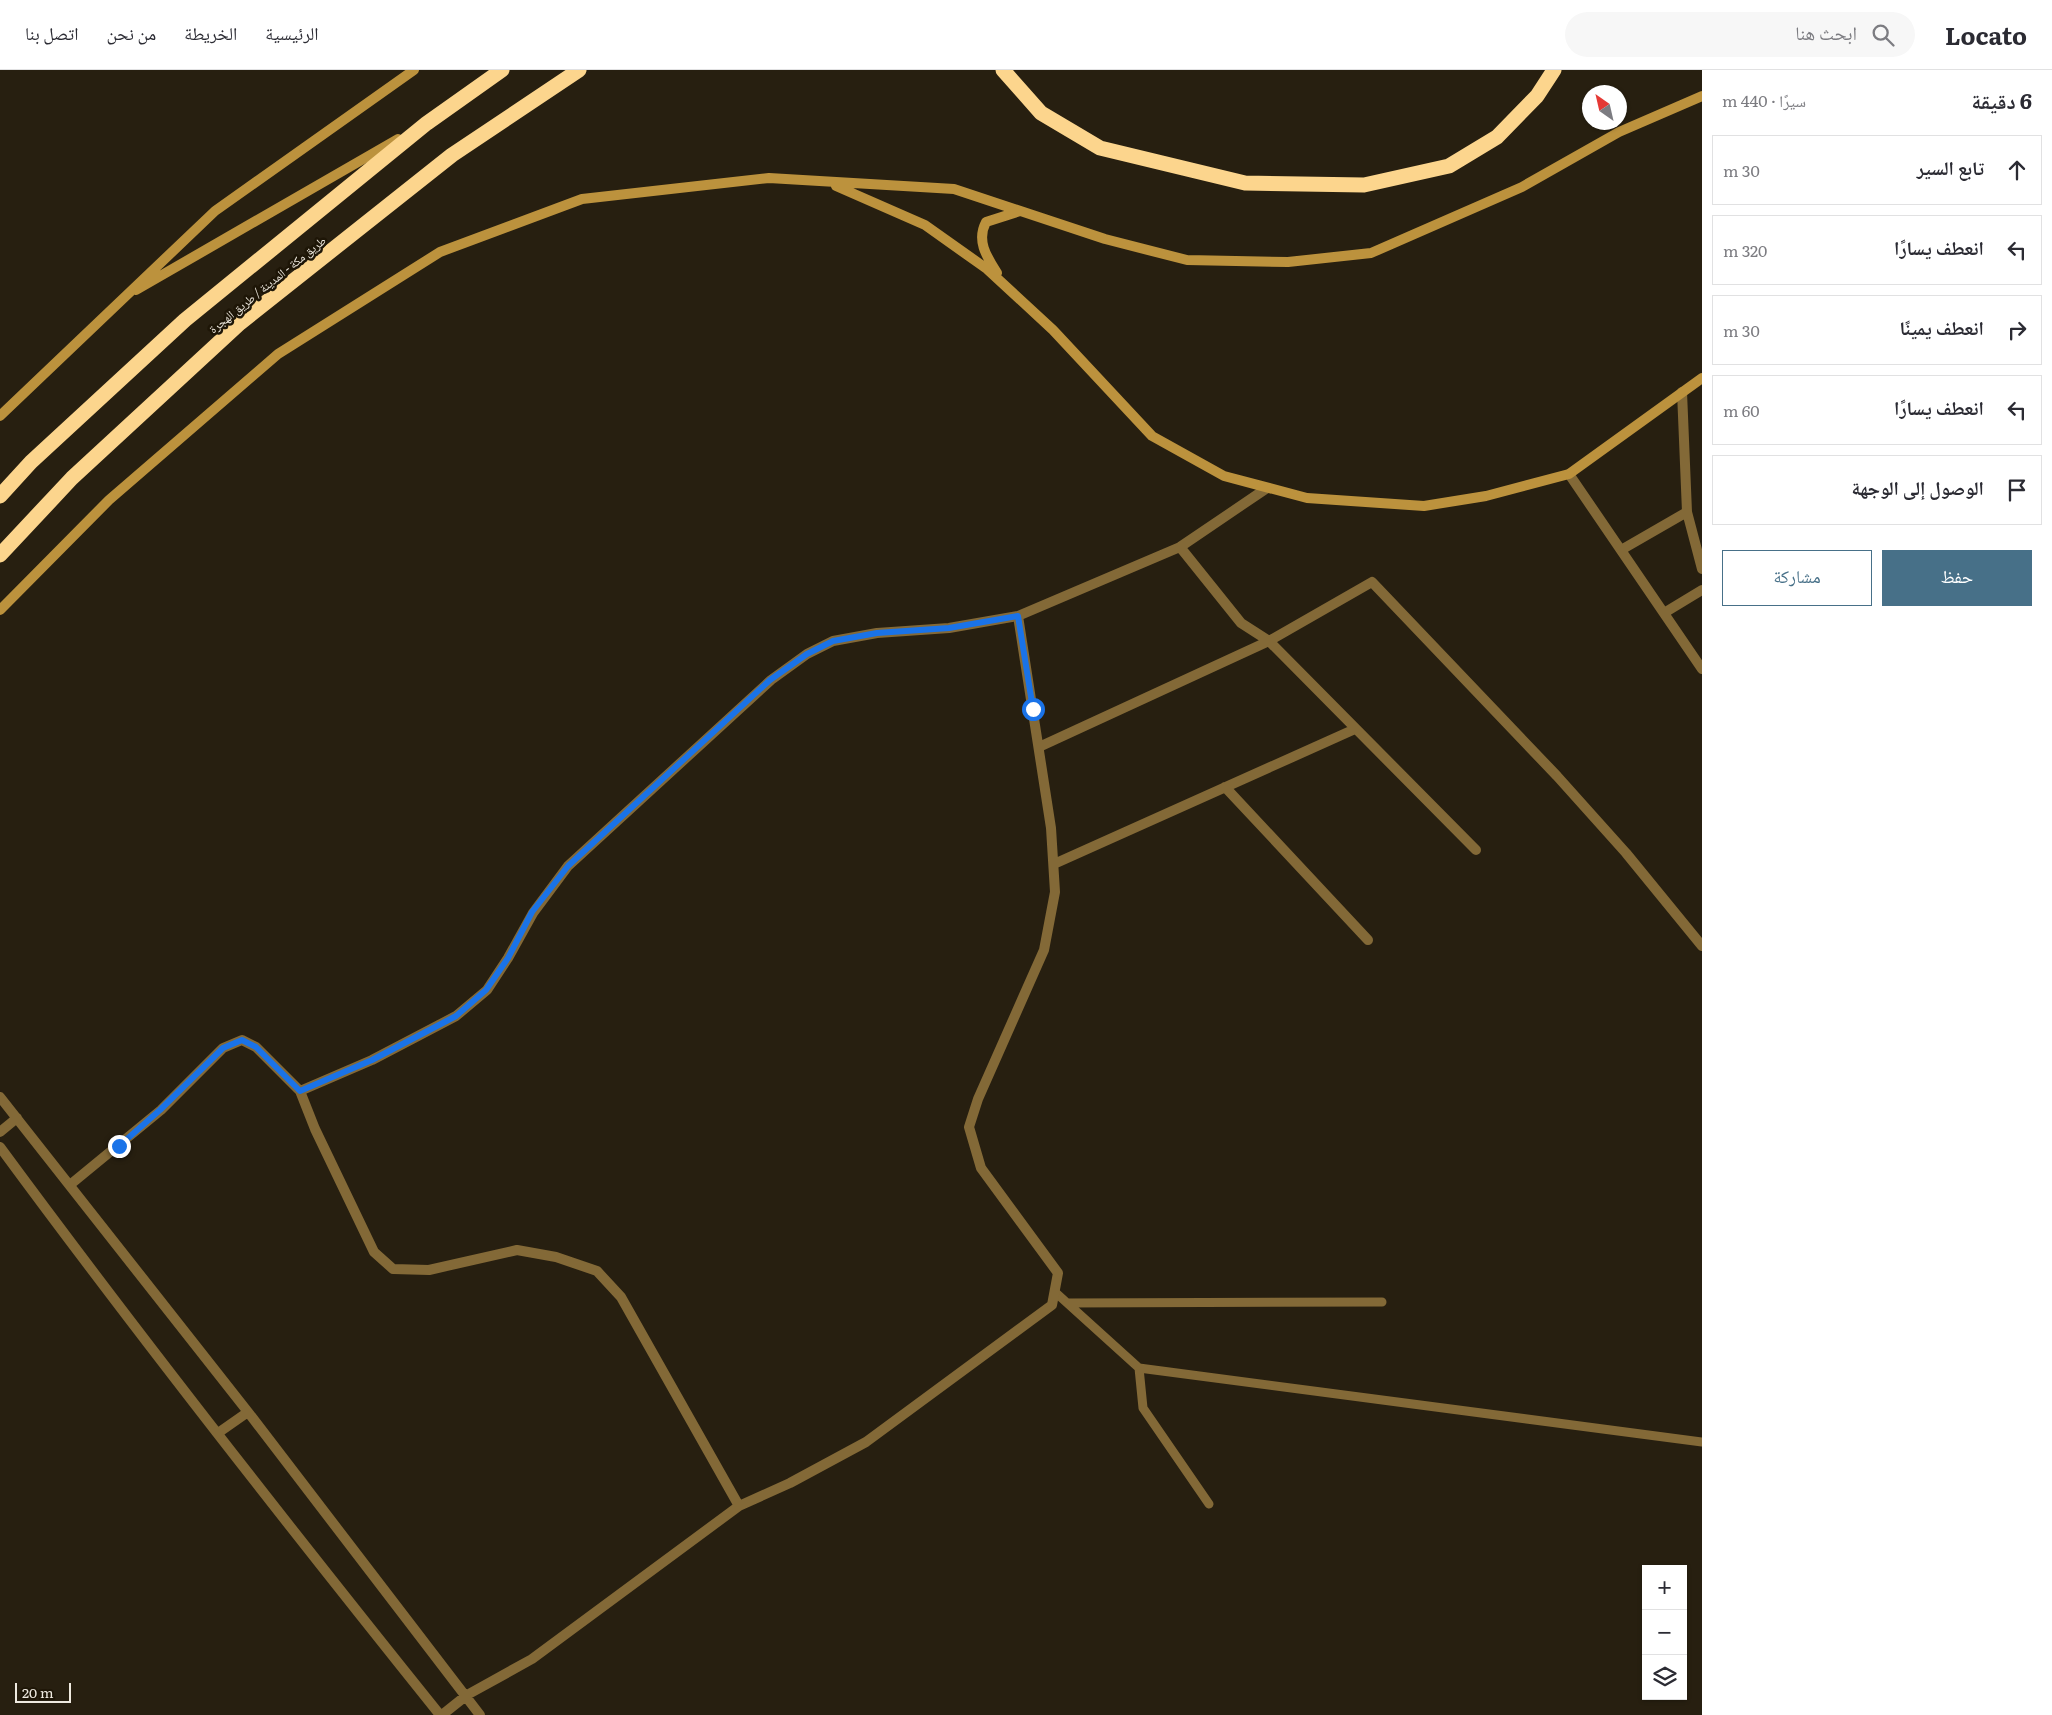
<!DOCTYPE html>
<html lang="ar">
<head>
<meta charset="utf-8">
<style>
  body { margin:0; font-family:Literata,"Noto Naskh Arabic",serif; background:#f7f7f7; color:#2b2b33; direction:rtl }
  .controls { position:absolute; right:15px; bottom:15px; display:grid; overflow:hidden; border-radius:0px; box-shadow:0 1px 4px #0004 }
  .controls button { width:45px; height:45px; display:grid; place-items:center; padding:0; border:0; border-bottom:1px solid #e1e1e2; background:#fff; color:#2b2b33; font:25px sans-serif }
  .compass { position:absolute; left:1582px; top:15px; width:45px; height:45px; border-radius:50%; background:#fff; box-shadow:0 1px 4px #0004; rotate:326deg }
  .scale { position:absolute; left:15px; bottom:12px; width:56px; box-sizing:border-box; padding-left:5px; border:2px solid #efeae0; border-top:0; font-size:14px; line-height:18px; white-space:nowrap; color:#efeae0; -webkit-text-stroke:4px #1e1607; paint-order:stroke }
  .stop { position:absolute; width:15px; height:15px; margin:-11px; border:4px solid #1a73e8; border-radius:50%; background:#fff }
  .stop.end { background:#1a73e8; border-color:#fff; box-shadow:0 1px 5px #0008 }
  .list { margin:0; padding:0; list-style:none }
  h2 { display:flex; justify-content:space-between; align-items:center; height:65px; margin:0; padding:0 20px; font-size:21px }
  h2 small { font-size:16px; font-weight:400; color:#7c7c81 }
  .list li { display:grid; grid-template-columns:32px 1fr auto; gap:15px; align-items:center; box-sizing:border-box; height:70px; margin:0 10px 10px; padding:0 10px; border:1px solid #e1e1e2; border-radius:0px }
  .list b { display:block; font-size:19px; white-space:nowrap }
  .list em { font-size:16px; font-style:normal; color:#7c7c81 }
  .actions { display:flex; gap:10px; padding:15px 20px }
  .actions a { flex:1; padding:11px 0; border:1px solid #477088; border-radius:0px; text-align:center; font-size:18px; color:#477088 }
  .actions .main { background:#477088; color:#fff }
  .icon { flex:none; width:28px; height:28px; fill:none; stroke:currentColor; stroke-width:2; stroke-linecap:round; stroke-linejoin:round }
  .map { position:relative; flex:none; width:1702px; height:1645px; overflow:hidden; direction:ltr }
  header { display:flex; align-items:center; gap:30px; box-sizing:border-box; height:70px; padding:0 25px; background:#fff; border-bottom:1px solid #e1e1e2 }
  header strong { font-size:24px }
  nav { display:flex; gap:28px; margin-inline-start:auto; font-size:18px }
  .search { width:350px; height:45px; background:#f7f7f7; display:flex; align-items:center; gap:12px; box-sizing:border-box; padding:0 18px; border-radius:28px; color:#7c7c81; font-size:19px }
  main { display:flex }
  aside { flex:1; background:#fff }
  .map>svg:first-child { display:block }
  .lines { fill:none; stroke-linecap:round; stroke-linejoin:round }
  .lane { stroke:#836937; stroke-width:9 }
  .street { stroke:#836937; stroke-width:10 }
  .secondary { stroke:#bc923d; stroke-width:10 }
  .highway { stroke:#fcd58d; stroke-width:15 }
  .route { stroke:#1a73e8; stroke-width:6 }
  .labels { text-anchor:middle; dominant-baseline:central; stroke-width:5; stroke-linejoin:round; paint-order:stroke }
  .street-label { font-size:12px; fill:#efeae0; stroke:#1e1607 }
</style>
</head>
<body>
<header>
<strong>Locato</strong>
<div class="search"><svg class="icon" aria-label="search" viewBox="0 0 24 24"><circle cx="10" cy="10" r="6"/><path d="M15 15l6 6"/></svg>ابحث هنا</div>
<nav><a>الرئيسية</a><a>الخريطة</a><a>من نحن</a><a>اتصل بنا</a></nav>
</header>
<main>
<aside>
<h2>6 دقيقة<small>سيرًا · 440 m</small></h2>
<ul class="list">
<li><svg class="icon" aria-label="ahead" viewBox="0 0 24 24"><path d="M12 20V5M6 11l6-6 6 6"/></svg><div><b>تابع السير</b></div><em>30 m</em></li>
<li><svg class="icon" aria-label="left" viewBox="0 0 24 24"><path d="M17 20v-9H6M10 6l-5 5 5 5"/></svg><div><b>انعطف يسارًا</b></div><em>320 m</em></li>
<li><svg class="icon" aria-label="right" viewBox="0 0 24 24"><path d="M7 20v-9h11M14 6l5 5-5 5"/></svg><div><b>انعطف يمينًا</b></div><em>30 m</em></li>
<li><svg class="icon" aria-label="left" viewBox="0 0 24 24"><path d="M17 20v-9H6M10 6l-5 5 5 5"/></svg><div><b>انعطف يسارًا</b></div><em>60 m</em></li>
<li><svg class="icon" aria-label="arrive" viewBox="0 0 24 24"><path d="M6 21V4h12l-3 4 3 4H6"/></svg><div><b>الوصول إلى الوجهة</b></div></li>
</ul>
<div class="actions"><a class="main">حفظ</a><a>مشاركة</a></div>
</aside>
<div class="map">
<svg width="1702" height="1645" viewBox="0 0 1702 1645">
  <rect width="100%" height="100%" fill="#271f10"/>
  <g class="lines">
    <path class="lane" d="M1055,1222L1139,1298L1702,1372
      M1068,1233L1382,1232
      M1139,1298L1143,1338L1209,1434"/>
    <path class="street" d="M1682,322L1687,442
      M1569,404L1702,599
      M1180,477L1241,553L1269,571L1476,780
      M1621,480L1687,442L1702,499
      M1664,543L1702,520
      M1039,677L1269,571L1372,512L1557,706L1626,783L1702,876
      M1225,717L1368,870
      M1054,794L1355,659
      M300,1021L372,990L456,946L487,920L508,888L533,843L568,796L771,610L807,584L833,571L877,563L949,558L1018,546L1180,477L1267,418
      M0,1027L248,1342L480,1645
      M0,1062L17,1048
      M0,1077C142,1270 290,1458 440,1645
      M71,1114L161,1040L223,978L242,970L256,977L300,1021L315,1059L374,1182L393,1199L429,1200L517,1180L556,1187L597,1201L621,1227L739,1436
      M218,1363L248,1342
      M442,1645L467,1625L532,1589L739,1436L790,1413L866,1372L1052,1235L1058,1203L981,1098L969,1057L978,1029L1044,880L1055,822L1051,758L1018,546"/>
    <path class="secondary" d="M836,116L925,155L987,199L1053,260L1152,366L1224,406L1307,428L1424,436L1486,426L1569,404L1702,308
      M997,203C987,187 976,171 986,152L1020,141
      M136,220L398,69
      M0,346L215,141L414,0
      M0,540L109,430L278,284L440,182L582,129L769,108L954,119L1105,169L1187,190L1288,192L1371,183L1522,117L1619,62L1702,26"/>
    <path class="highway" d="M1003,0L1041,43L1100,78L1245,113L1364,115L1449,96L1497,67L1537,26L1554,0
      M0,426L31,392L185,250L427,53L502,0
      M0,485L72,408L240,253L452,85L579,0"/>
  </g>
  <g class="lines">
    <path class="route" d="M119,1076L160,1040L223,978L242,970L256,977L300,1021L372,990L456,946L486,920L508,888L532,842L568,796L770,610L807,584L833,571L877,563L949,558L1018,546L1033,639"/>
  </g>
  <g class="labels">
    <g class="street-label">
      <text transform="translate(267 214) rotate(-39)">طريق مكة - المدينة / طريق الهجرة</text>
    </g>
  </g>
</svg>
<div class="controls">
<button>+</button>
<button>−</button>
<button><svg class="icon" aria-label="layers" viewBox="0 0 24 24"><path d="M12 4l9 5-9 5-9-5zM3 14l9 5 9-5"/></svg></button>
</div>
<svg class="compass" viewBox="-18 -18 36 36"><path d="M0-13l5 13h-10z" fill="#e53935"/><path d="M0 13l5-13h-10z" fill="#7c7c81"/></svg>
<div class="scale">20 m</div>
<div class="stop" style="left:1033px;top:639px"></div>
<div class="stop end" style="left:119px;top:1076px"></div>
</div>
</main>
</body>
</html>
